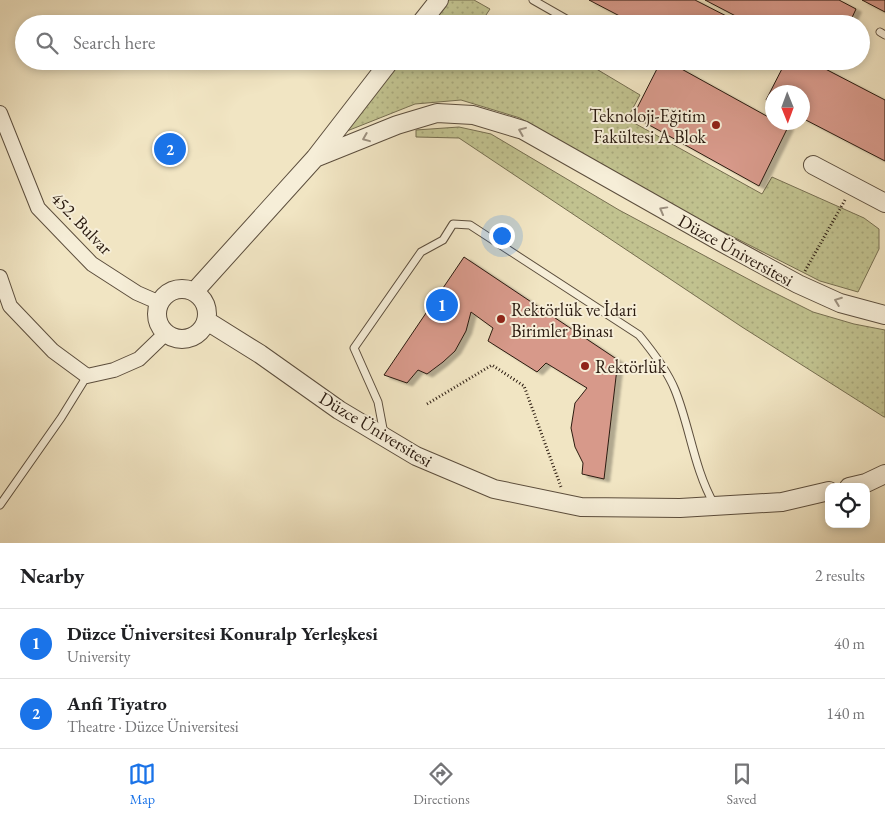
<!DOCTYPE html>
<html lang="en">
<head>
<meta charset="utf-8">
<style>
  body { margin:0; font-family:"EB Garamond",serif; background:#f6f6f6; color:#202124 }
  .controls { position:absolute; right:15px; bottom:15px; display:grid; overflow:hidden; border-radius:10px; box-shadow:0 2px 8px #0003 }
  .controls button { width:45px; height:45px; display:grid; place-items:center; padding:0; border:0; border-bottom:1px solid #e0e0e0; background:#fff; color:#202124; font:25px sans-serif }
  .compass { position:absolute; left:765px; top:85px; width:45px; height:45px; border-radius:50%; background:#fff; box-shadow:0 2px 8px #0003; rotate:179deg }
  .you { position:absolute; left:501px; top:235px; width:18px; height:18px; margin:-12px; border:4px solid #fff; border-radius:50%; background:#1a73e8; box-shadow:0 0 0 8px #1a73e833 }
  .badge { display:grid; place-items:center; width:32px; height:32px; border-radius:50%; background:#1a73e8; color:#fff; font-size:16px; font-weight:700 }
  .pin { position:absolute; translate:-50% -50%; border:2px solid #fff; box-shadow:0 1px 5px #0006 }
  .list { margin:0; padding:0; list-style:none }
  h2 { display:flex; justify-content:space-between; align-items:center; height:65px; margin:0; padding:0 20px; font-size:21px }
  h2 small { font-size:16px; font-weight:400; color:#757577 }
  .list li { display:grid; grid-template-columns:32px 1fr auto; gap:15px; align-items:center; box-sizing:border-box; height:70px; padding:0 20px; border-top:1px solid #e0e0e0 }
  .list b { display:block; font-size:19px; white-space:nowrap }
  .list p { margin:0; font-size:16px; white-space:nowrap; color:#757577 }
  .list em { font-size:16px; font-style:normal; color:#757577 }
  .icon { flex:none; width:28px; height:28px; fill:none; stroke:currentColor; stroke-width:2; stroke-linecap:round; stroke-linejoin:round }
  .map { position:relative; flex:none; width:885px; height:543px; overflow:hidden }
  .search { position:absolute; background:#fff; box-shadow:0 2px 8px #0003; left:15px; right:15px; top:15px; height:55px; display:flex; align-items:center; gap:12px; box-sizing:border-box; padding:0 18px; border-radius:28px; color:#757577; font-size:19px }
  .sheet { height:205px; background:#fff }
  nav { display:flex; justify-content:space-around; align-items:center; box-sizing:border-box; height:70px; border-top:1px solid #e0e0e0; background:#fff; font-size:14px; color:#757577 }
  nav a { display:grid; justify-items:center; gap:2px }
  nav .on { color:#1a73e8 }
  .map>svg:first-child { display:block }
  .grass { fill:url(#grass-dots); stroke:#766e50 }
  .building { fill:#d7998a; stroke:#2b1b10; filter:url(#shadow) }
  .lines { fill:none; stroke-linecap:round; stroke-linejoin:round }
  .service-casing { stroke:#5c4e3d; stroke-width:9 }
  .minor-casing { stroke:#5c4e3d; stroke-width:16 }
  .tertiary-casing { stroke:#5c4e3d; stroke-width:20 }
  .path { stroke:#2b1b10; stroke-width:3; stroke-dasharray:1 2.5; stroke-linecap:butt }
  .service { stroke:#f6eed8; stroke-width:7 }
  .minor { stroke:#f6eed8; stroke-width:14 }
  .tertiary { stroke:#f6eed8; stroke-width:18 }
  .oneway { stroke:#9b8f7e }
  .poi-dot { fill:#8f2418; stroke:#f6eed8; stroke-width:2 }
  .labels { text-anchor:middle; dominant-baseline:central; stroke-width:4; stroke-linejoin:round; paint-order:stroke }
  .poi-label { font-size:18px; fill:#2b1b10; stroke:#f6eed8; text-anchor:start }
  .street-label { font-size:18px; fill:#2b1b10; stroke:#f6eed8 }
</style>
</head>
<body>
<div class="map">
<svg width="885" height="543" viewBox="0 0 885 543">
  <defs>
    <pattern id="grass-dots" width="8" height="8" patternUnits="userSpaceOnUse" patternTransform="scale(1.25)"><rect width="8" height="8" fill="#c1c28f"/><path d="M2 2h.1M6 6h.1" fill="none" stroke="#a6a67a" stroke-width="1.8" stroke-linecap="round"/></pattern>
    <filter id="shadow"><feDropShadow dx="5.5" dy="3" stdDeviation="1" flood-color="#0004"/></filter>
  </defs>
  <rect width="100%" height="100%" fill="#f1e5c3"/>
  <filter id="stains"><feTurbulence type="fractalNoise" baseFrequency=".004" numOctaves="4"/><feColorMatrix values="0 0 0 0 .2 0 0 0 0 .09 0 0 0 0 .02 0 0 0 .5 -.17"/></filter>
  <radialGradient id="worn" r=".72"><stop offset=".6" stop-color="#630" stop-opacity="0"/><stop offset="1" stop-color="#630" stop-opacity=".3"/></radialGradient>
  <path class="grass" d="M445,0H474L490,9L480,24H427Z
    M398,61H489L496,65L499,61H583L640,95L627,119L762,194L772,177L864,218L879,229V249L858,292L820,281L702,221L520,118L461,100L415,104L342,133Z
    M459,127L491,134L619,210L763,287L813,312L854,324L885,330V417H884L742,327L459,138L416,137V130Z"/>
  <path class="building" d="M589,0H695L738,22V24H635Z
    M705,0H839L856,9L849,24H751Z
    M862,0H885V12Z
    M661,61H667L772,119V122H779L788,127L759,186L633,116Z
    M786,61H810L885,100V161L802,118V92H772V103L766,100Z
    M464,257L618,360L604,479L582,474L583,463L575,447L571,428L575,403L587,388L546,363L537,372L488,341L493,328L471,312L466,331L455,351L443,362L427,374L418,370L407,383L384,375Z"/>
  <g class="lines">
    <g class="service-casing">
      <path id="service" d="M533,0L575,24
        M880,32L885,35
        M646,61L649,63
        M384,434L378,402L354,348L421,252L443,240L453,224L470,225L639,335C653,352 667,370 675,390C690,427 694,469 714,504
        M0,505L61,418L87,376"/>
    </g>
    <g class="minor-casing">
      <path id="minor" d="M0,113L38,208L92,264L137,293L160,303
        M0,277L10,306L53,351L87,376L114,370L139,359L166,333"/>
    </g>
    <g class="tertiary-casing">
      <path id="tertiary" d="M420,24L439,0
        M315,158L397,125L437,113L473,115L523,130L721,242L798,284L840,303L885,315
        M813,165L885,203
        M157 314a25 25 0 1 1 50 0a25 25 0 1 1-50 0Z
        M194,292L315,158L390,61
        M207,321L260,354L339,410L416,456L494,489L581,507L680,508L782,502L829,491
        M849,487L866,483L885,474"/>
    </g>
    <path class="path" d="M805,271L845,200
      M427,404L492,365L524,386L561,487"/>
    <use href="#service" class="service"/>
    <use href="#minor" class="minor"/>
    <use href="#tertiary" class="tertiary"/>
  </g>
  <defs><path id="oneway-chevron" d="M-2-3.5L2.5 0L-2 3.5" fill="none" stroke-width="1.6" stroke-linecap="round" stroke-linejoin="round" transform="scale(1.25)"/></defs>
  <g class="oneway">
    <use href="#oneway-chevron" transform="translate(522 131) rotate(-158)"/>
    <use href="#oneway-chevron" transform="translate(366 138) rotate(158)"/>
    <use href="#oneway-chevron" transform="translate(663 210) rotate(-151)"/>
    <use href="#oneway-chevron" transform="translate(838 301) rotate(-159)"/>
  </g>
  <g class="poi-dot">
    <circle cx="716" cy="125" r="5"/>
    <circle cx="501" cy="319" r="5"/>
    <circle cx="585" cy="366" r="5"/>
  </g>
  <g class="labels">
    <g class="poi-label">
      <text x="706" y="115" text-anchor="end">Teknoloji-Eğitim<tspan x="706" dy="21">Fakültesi A Blok</tspan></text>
      <text x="511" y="309">Rektörlük ve İdari<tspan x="511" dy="21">Birimler Binası</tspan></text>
      <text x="595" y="366">Rektörlük</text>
    </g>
    <g class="street-label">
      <text transform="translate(82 223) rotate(46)">452. Bulvar</text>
      <text transform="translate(736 250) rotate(29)">Düzce Üniversitesi</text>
      <text transform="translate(376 429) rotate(31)">Düzce Üniversitesi</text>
    </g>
  </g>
  <rect width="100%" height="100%" filter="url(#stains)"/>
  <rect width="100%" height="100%" fill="url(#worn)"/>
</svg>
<div class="controls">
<button><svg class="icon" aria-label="locate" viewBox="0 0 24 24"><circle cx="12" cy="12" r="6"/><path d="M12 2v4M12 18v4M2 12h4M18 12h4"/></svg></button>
</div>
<svg class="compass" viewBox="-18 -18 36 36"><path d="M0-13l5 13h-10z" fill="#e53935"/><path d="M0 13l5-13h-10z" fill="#757577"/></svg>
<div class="you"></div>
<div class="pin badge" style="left:442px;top:305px">1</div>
<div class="pin badge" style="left:170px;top:149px">2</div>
<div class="search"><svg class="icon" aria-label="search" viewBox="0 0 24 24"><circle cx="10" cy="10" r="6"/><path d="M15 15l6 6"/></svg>Search here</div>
</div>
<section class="sheet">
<h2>Nearby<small>2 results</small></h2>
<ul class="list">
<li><span class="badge">1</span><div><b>Düzce Üniversitesi Konuralp Yerleşkesi</b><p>University</p></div><em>40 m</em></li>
<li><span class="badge">2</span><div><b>Anfi Tiyatro</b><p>Theatre · Düzce Üniversitesi</p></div><em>140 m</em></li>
</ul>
</section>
<nav>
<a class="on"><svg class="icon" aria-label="map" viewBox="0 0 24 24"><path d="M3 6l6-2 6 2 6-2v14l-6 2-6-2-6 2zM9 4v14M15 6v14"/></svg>Map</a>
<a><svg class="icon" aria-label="directions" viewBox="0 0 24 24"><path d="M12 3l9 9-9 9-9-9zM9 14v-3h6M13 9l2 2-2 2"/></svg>Directions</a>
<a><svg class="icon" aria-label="saved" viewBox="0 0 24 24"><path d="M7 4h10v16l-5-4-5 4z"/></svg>Saved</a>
</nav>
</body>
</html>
